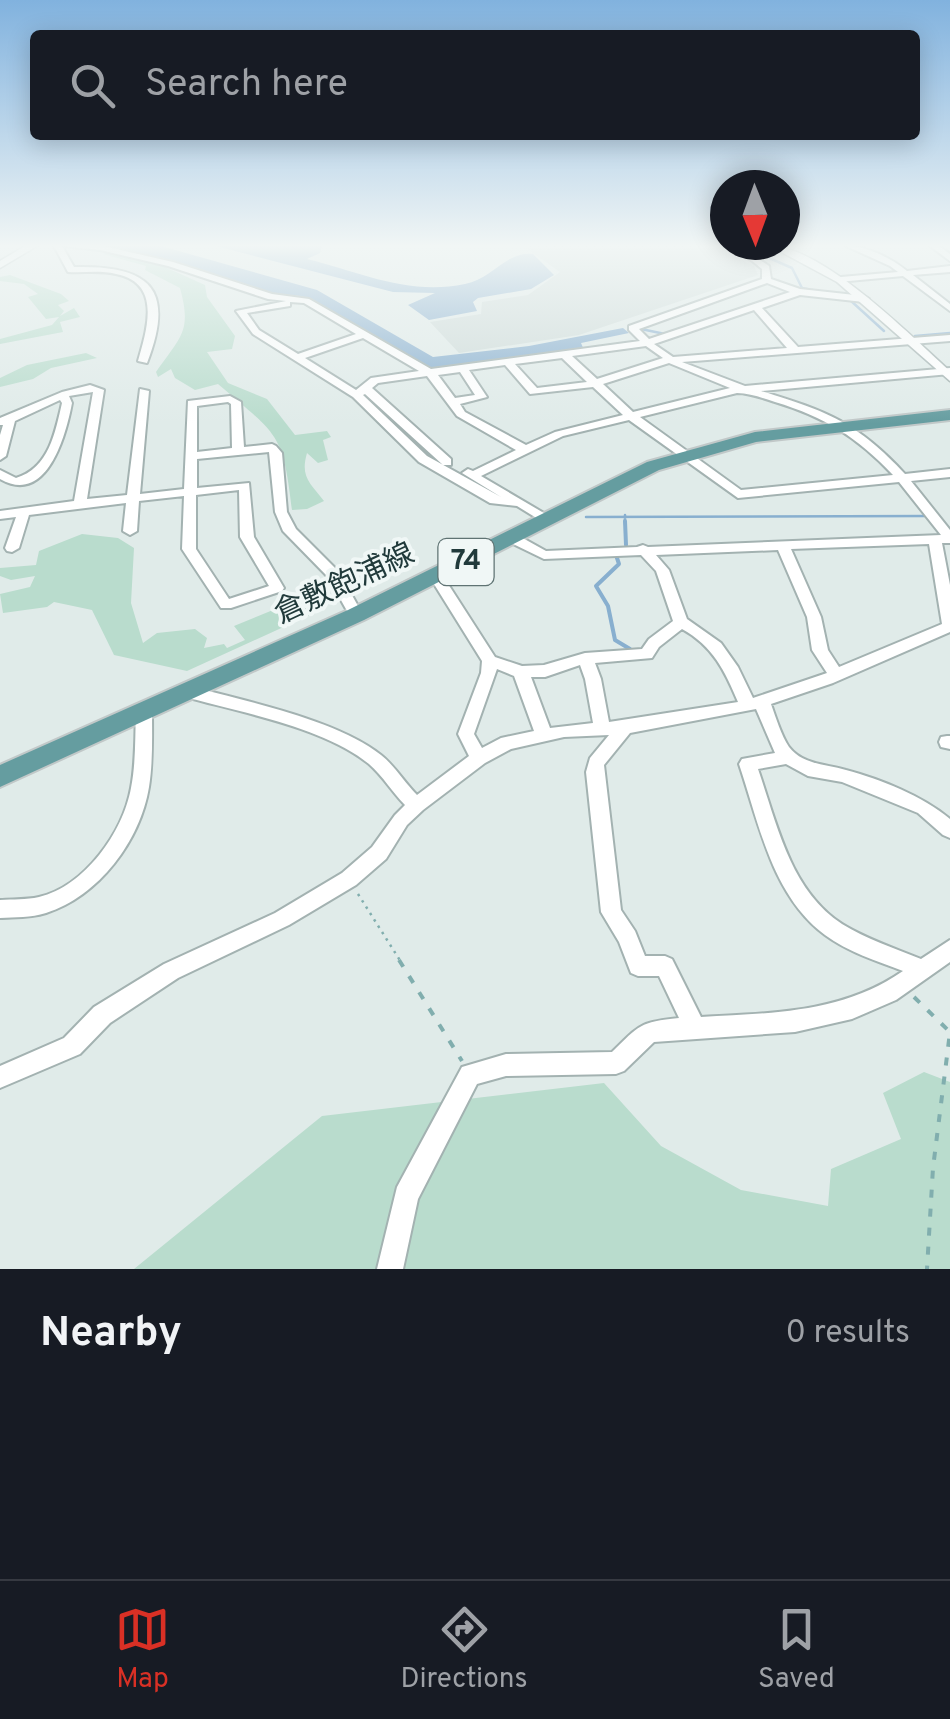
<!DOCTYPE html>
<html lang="en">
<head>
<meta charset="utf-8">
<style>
  body { margin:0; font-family:Overpass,"Noto Sans JP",sans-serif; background:#20242c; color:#f1f3f6 }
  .compass { position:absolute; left:710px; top:170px; width:90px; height:90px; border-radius:50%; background:#171b24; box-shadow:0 5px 25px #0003; rotate:179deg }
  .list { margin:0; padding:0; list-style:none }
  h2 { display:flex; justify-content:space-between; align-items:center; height:130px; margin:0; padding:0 40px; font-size:42px }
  h2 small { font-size:32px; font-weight:400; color:#9ea1a6 }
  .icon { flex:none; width:55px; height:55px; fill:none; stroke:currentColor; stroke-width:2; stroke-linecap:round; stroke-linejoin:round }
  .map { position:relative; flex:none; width:950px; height:1269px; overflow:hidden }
  .search { position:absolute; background:#171b24; box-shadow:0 5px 25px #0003; left:30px; right:30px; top:30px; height:110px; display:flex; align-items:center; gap:25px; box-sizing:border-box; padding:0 35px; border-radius:10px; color:#9ea1a6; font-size:38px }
  .sheet { height:310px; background:#171b24 }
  nav { display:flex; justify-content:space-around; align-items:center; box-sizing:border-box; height:140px; border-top:2px solid #363941; background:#171b24; font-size:28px; color:#9ea1a6 }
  nav a { display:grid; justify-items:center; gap:5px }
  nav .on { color:#d93025 }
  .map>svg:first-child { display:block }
  .built { fill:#cedbd9 }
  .green { fill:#b9dccd }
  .water { fill:#88afcf }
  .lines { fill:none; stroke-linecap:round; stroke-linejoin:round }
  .stream-far1 { stroke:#88afcf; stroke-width:2.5 }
  .stream { stroke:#88afcf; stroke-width:4 }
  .service-casing { stroke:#a3b2b1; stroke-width:8 }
  .minor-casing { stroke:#a3b2b1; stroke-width:4 }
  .tertiary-casing { stroke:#a3b2b1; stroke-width:3 }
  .primary-casing { stroke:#c1c8c8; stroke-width:4 }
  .path-far1 { stroke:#81aeae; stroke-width:2.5; stroke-dasharray:2.5 5; stroke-linecap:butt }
  .path { stroke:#81aeae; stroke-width:4; stroke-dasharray:8 11; stroke-linecap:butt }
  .service { stroke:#fff; stroke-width:5 }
  .minor { fill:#fff; fill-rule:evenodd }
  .tertiary { fill:#fff; fill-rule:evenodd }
  .primary { fill:#659da0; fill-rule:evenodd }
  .labels { text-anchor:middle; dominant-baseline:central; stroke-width:8; stroke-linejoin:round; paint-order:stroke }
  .shield { fill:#f0f7f6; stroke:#5f7373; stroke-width:2.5 }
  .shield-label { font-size:28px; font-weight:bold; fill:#213a3b }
  .street-label { font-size:30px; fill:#213a3b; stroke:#f0f7f6 }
</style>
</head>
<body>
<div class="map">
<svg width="950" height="1269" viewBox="0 0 950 1269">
  <rect width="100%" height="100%" fill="#e0ebe9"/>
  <path class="built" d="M523,246H713L754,266L758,275L579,335L459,353L430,322L481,314L482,302L528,295L560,272Z"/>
  <path class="green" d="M109,252L156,263L205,285L207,297L235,336L232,349L207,352L228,383L267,399L295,435L327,431L331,437L323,440L328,460L318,463L307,453C300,477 310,483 324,501L307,509L292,510C283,431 277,435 218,384L195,390L175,378L171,369L158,377L156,372C181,336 192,332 180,288L145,270L146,266L103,254Z
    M10,275L61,294L69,301L58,305L64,311L60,316L74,308L80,317L60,322L63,332L0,344V339L52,325L59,317L46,319L28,297L38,294L24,284L0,281V277Z
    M86,353L97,358L51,368L33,379L0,387V378L27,365Z
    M82,534L118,538L134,548L131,603L143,643L157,633L195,629L207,638L204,648L224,644L227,648L245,640L234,626L305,597L323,600V609L187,671L114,655L92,610L54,602L47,607L3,613L0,594L30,587L35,576L11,580L0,576V568L36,565L39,551Z
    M924,1072L950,1082V1269H134L322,1116L604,1083L661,1146L741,1190L828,1206L831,1169L901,1139L883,1093Z"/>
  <path class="water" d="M100,246H161L317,290L433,357L529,346L623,328L629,333L581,343L584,350L434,368L424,366L302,296L271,295L191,267Z
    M216,246H322L320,253L307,259C360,272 408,296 465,284C492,279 506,251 533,254L554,275L531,289L478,298L473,302L477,311L429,320L408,305L435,293L393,292Z"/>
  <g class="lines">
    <path class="stream-far1" d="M742,246L792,268L802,288L823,292
      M850,300L884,331
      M740,309L802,288
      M641,329L665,334
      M915,336L950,333
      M364,394L415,445L446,467
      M625,515V524
      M586,517L927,516"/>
    <path class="stream" d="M625,521L626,545
      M616,555L619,564L596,586L608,606L615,640L630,649"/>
    <g class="service-casing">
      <path id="service" d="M728,246L754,259"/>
    </g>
    <g class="minor-casing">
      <path id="minor" d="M54,246H62L74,267C149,265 176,288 147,363L138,361C147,329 162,283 116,274C100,270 84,273 68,272Z
        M64,246H103L173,262L272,294L309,299L431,369L640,341L629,330V326L762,279V269L750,259L754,256L769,266L771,279L800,289L864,296L869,299L864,302L800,295L762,308L798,347L950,335V341L682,362L745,386L950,368V374L761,391C827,411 858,423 905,474L950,469V477L911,481L950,530V543H942L950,585V632L833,683L771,704C776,718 781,735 789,747C803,765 826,764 846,770C880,779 923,796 950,819V838L943,835L918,813L842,782L808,776L786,764L758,769C777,824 790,890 842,924C866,939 894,948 921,959L950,940V962L896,1000L852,1019L795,1032L654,1042L624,1071L616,1074L506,1076L477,1084L418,1199L403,1269H377L397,1187L462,1067L506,1054L612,1052C640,1025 639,1022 679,1018L659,976H638L631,973L619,942L601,912L586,772L590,758L609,735L564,737L511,749L485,763L423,810L407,825L386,859L356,885L289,925L178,978L110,1023L80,1054L0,1088V1066L64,1038L94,1007L164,964L275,913L342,873L372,847L395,815L405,805C392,792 383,776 369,764C322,726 237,712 179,695L177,691L179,687L185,685C241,700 336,719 381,755C395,766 404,782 417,795L469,756L458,734L481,673L482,661L429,576L431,573H441L495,657L522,666L544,665L585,653L642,649L649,639L673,621L656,571L641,555L544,559L509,542L507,539L509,536H519L546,551L637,547L643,545L648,547L941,535L899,482L738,498L629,420L563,436L481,476L554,519L553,522H543L517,506L490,503L419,462L353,397L253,334L236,311L286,301L268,299L168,266L100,250ZM767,283L790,292L649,339L639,329ZM290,302L304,303L356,334L298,354L259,330L247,313L290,306ZM754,310L787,348L673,357L654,344ZM363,338L419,371L371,378L356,390L305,358ZM646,346L663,358L597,379L572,356ZM562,358L587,382L537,388L515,364ZM669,363L730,388L633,412L603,384ZM505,365L530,394L593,387L623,415L555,432L526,445L465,412L460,404L487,397L469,370ZM460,372L475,395L455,398L438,375ZM427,376L457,416L516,450L473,471L468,469L462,473L501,497L427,456L363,395L365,394L443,465H451V459L372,388L378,383ZM737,393C750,393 762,398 775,402C825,417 857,437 893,475L741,490L640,417ZM929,544L942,624L839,667L828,650L821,617L791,549ZM778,550L807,617L812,650L827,673L753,698L738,667L721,643L687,619L669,570L656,555ZM682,629C713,646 725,671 738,702L609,722L601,679L595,663L652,658L659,647ZM580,665L585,679L593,723L550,728L531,677H545ZM497,669L514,676L534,731L501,738L482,748L474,734ZM756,709L775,753L742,759L739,764C759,823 772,896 825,935C848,952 877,961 903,971C843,1013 772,1013 701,1017L672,959L665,956H645L635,931L621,910L604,765L630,733Z
        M846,246C867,246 891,258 907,271L950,266V272L913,275L950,304V311L903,276L838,282V278L841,277L898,272L890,266Z
        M930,246H939L950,254V261Z
        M90,385L104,390L87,499L127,495L140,389L149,391L140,494L184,489L188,401L230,396L241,402L244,447L272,444L276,446L282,453L287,512L296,529L339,572L363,615L361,618H351L328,577L283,531L275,512L269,452L197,459V488L249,483L254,537L284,588L282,591L231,608H221L182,549L184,496L139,501L137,531L130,535L123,531L126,503L29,515L19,548L12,552L7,551L5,548L16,517L0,519V511L74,501L93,392L69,396L72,403C66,435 47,506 0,479V470L16,478C49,468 55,433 62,403L60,400L15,421L6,456L0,460V435L3,425H0V418L62,392ZM228,402L231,404L232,448L197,452V406ZM239,490L240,537L269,586L229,599L196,549V495Z
        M144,704L150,706L152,710C152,736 153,762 149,787C140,841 99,896 46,913C31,918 15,917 0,918V900C13,899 26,900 39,897C85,886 123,832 131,788C136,763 135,736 136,710L138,706Z
        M947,736H950V749L941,747L939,742L941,737Z"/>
    </g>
    <g class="tertiary-casing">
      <path id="tertiary" d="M25,246H37L0,268V261Z
        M770,246C822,246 911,336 950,371V381L837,282Z"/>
    </g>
    <g class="primary-casing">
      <path id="primary" d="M950,410V420L756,442L659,470L364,620L0,787V765L348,610L647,462L755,432Z"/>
    </g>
    <path class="path-far1" d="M358,894L401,962"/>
    <path class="path" d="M399,960L462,1061
      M914,997L950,1032L933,1168L927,1269"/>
    <use href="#service" class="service"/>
    <use href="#minor" class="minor"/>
    <use href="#tertiary" class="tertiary"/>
    <use href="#primary" class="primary"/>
  </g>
  <linearGradient id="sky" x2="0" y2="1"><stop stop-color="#81b2de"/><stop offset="0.58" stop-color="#f1f6f5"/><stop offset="1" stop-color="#f1f6f5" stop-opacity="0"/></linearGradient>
  <rect width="950" height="424" fill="url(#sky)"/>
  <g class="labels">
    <rect class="shield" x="438.5" y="539" width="55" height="46" rx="8"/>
    <g class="shield-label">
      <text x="466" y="562">74</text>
    </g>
    <g class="street-label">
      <text transform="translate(345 585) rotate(-25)">倉敷飽浦線</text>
    </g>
  </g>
</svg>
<svg class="compass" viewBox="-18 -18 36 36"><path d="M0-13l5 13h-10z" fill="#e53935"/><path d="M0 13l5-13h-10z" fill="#9ea1a6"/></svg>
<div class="search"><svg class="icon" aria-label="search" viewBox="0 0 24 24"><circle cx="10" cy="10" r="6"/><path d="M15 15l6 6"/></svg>Search here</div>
</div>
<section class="sheet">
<h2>Nearby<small>0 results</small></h2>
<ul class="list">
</ul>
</section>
<nav>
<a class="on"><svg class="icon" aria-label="map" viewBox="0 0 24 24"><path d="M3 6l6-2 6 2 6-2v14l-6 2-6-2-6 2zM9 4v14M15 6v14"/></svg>Map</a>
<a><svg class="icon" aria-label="directions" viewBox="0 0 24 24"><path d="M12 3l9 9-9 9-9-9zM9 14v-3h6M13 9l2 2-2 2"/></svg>Directions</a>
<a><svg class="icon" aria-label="saved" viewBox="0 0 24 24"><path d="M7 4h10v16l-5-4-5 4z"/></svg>Saved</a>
</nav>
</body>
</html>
